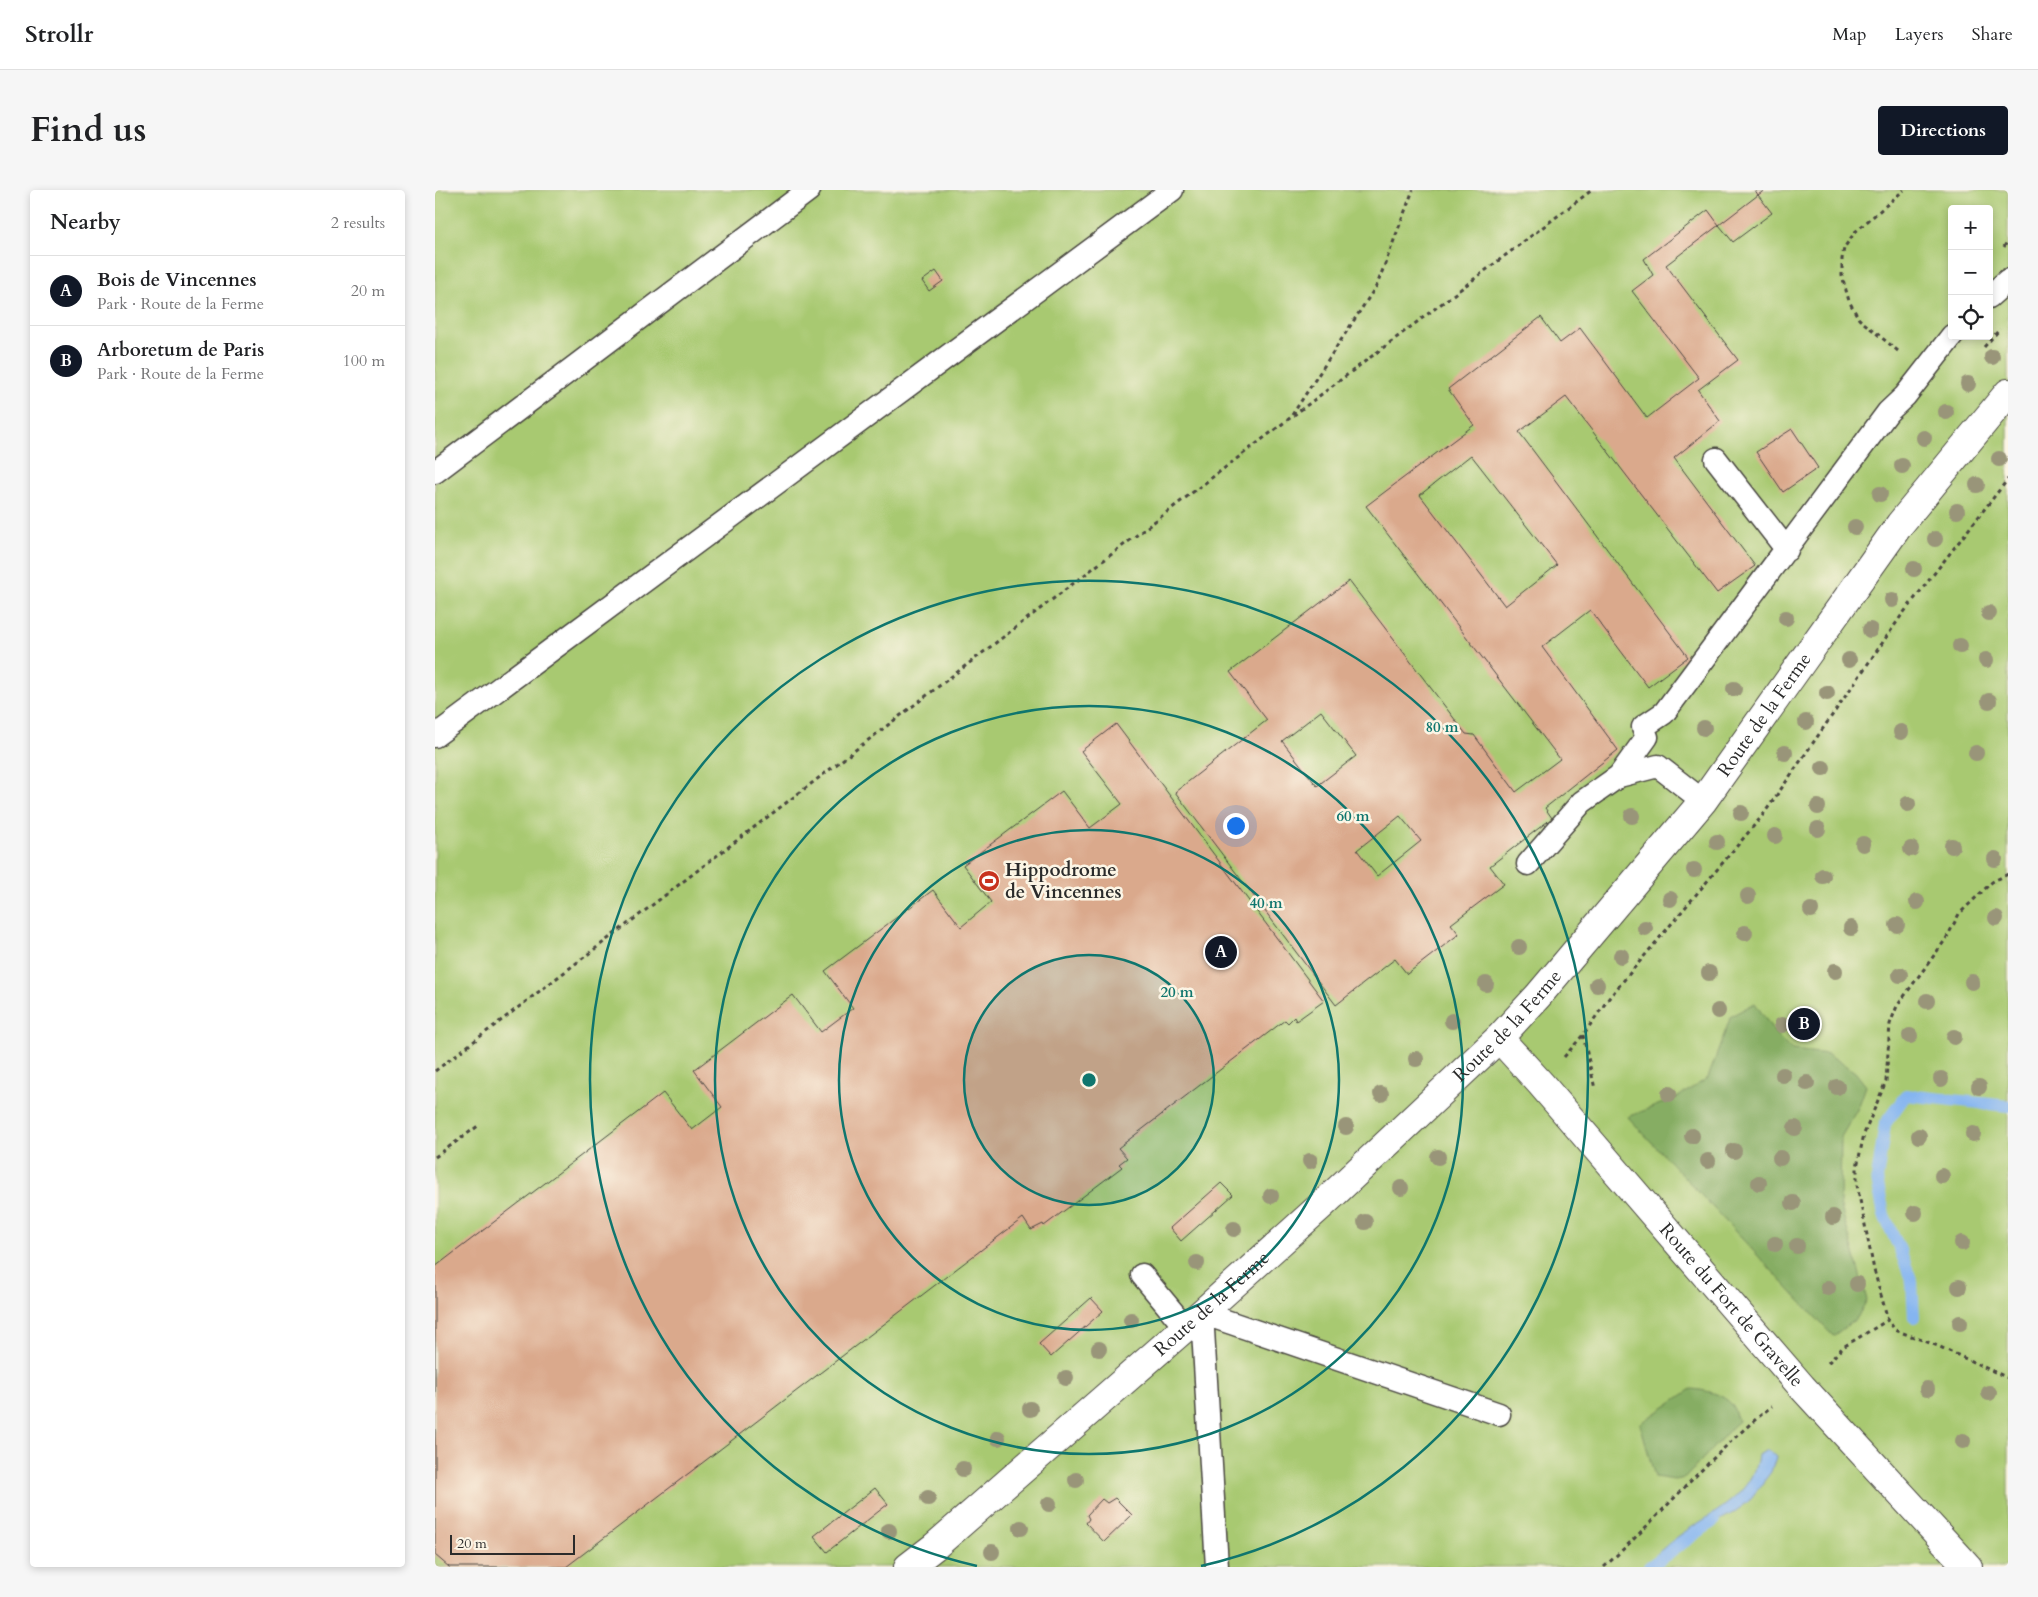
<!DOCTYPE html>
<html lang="en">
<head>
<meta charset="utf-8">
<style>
  body { margin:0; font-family:Cardo,serif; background:#f6f6f6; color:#202124 }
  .controls { position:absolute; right:15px; top:15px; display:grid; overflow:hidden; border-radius:5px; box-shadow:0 2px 8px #0003 }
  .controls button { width:45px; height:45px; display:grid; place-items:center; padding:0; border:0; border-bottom:1px solid #e0e0e0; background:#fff; color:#202124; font:25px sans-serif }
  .scale { position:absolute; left:15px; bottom:12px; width:125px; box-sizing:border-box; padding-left:5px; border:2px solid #2b2b2b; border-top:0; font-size:14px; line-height:18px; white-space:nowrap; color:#2b2b2b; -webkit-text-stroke:4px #fcf5e5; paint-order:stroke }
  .you { position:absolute; left:800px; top:635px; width:18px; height:18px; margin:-12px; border:4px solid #fff; border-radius:50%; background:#1a73e8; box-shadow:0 0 0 8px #1a73e833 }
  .badge { display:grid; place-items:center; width:32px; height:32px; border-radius:50%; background:#111827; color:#fff; font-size:16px; font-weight:700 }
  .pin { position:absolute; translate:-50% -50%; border:2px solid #fff; box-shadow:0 1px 5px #0006 }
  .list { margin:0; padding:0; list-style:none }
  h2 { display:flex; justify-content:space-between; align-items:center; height:65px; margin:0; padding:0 20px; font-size:21px }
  h2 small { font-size:16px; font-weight:400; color:#757577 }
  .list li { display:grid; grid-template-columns:32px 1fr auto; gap:15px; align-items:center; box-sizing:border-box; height:70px; padding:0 20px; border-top:1px solid #e0e0e0 }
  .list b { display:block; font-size:19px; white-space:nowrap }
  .list p { margin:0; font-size:16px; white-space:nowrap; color:#757577 }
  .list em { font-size:16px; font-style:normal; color:#757577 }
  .icon { flex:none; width:28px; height:28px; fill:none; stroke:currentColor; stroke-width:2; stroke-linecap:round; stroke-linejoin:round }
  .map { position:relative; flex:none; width:1573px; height:1377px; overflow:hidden; border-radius:5px }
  header { display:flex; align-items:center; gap:30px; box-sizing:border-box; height:70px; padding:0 25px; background:#fff; border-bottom:1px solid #e0e0e0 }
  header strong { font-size:24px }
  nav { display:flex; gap:28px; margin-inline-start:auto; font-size:18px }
  .intro { display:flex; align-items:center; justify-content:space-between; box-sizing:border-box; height:120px; padding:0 30px }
  h1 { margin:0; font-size:35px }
  .button { padding:12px 22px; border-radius:5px; background:#111827; color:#fff; font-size:18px; font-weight:700 }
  main { display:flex; gap:30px; padding:0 30px }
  aside { flex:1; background:#fff; border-radius:5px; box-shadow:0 2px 8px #0003 }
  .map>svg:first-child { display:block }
  .green { fill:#a8c971; stroke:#6a7a4e; fill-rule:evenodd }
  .forest { fill:#86ad63; stroke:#586c47 }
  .water { fill:#85b5f0; stroke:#58708e }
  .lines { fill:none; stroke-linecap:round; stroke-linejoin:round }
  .stream { stroke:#85b5f0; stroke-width:12 }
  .building { fill:#daa98c; fill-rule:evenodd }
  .service-casing { stroke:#494641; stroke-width:25 }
  .minor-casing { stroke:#494641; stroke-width:30 }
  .path { stroke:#494641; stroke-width:3; stroke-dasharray:4 4; stroke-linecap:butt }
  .service { stroke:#fff; stroke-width:22 }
  .minor { stroke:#fff; stroke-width:28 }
  .tree { fill:#999579 }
  .ring { fill:none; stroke:#0f766e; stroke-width:2.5 }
  .labels { text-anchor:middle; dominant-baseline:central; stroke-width:5; stroke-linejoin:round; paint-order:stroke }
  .street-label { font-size:19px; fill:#2b2b2b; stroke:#fcf5e5 }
  .poi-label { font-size:19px; font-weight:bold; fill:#2b2b2b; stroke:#fcf5e5; text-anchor:start }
  .centre { fill:#0f766e; stroke:#fcf5e5; stroke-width:2.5 }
  .ring-label { font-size:15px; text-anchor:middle; font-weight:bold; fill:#0f766e; stroke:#fcf5e5; stroke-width:5; stroke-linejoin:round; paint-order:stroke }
</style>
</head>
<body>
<header>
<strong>Strollr</strong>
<nav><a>Map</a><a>Layers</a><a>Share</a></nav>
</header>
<div class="intro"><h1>Find us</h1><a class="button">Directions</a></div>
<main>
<aside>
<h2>Nearby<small>2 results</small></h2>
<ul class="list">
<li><span class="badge">A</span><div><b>Bois de Vincennes</b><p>Park · Route de la Ferme</p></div><em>20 m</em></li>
<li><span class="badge">B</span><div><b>Arboretum de Paris</b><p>Park · Route de la Ferme</p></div><em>100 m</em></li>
</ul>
</aside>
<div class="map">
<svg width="1573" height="1377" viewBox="0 0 1573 1377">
  <rect width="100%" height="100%" fill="#fcf5e5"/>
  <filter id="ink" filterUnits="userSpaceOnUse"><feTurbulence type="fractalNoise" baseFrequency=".02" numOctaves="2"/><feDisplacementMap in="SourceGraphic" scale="10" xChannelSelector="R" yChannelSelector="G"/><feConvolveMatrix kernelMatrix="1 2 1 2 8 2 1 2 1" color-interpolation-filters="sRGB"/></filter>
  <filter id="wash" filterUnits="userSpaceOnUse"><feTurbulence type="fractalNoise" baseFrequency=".0096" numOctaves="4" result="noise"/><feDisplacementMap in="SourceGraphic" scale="20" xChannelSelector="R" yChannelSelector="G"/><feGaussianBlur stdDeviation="1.12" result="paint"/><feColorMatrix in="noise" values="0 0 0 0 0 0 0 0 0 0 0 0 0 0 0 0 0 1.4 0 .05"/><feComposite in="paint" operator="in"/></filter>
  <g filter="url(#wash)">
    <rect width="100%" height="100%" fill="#f3ddbe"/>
    <path class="green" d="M0,0H1573V1377H0ZM1517,19H1554V146H1517Z"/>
    <path class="forest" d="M1320,813L1340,843L1357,860L1393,864L1420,882L1431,896L1423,918L1406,947L1405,1014L1432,1110L1422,1128L1398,1146L1193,927L1243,907L1273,888L1296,826Z
      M1256,1199C1269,1200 1288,1203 1297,1215C1300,1220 1300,1226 1303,1231L1250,1288L1240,1290L1220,1287L1205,1234Z"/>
    <path class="water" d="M1333,1260L1341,1267L1336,1282L1313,1312L1298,1323L1251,1349L1222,1377H1209C1222,1363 1238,1349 1254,1339C1283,1320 1318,1304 1323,1265Z"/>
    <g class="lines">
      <path class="stream" d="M1479,1127L1477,1092L1465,1060L1449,1025L1442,989L1450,934L1471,905L1573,916
        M1214,1377L1280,1330"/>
    </g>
    <g id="blocks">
      <path class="building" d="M1320,0H1330L1323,5Z
        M1323,5L1337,23L1298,52L1284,35Z
        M1273,20L1284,35L1231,75L1303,170L1263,200L1285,231L1239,268L1320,376L1282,403L1131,207L1084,242L1253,467L1213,497L1155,420L1107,457L1183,560L1110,618L1117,628L1055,676L1069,694L1016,734L1024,744L972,784L960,769L901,815L740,602L832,530L795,482L914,391L1031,544L1039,545L1081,602L1125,569L931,316L1039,235L1013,199L1106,127L1125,153L1145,138L1212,228L1264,188L1197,101L1218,85L1209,69ZM1036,265L1122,375L1070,416L985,305ZM886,521L921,566L882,596L847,551ZM965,626L986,651L942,686L922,660Z
        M501,81L508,91L494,101L487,91Z
        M1357,239L1383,278L1348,302L1321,262Z
        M681,534L889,811L861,831L859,827L853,833L850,830L683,958L692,968L684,974L687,977L609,1036L608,1034L596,1040L588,1028L131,1377H14L0,1365V1077L228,903L257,940L287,917L259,880L358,805L386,842L418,818L390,781L498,700L526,737L556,712L528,675L627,601L655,638L687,614L646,561Z
        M786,993L798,1005L746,1051L735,1038Z
        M656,1108L668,1121L616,1167L604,1154Z
        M440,1298L453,1314L392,1362L379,1346Z
        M680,1308L697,1325L669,1352L651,1333L654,1329L652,1325L667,1309L672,1313Z"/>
    </g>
  </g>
  <g filter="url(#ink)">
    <use href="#blocks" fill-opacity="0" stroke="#494641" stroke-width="1"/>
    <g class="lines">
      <g class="service-casing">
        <path id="service" d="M1554,107L1573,90
          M1281,269L1352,360
          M0,282L374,0
          M0,546L737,0
          M1184,586L1223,576L1268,611
          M1093,674L1147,612L1184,586L1212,547L1208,537L1229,523L1453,222L1470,206L1517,146
          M707,1085L750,1137
          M782,1377L767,1123L1064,1224"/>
      </g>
      <g class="minor-casing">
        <g id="minor">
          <path id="s1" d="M1064,848L1106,894L1367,1197L1533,1377"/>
          <path id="s2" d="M473,1377L499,1357L767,1123L888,1014L1064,848L1103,806L1268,611L1465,334L1573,203"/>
        </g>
      </g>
      <path class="path" d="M1569,57L1573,50
        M1549,157L1565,139
        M1463,161L1424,129L1414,111L1407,86V69L1409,58L1420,42L1469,0
        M857,225L942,95L978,0
        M1573,684L1557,692L1524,724L1511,749L1462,816L1455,834L1451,891L1429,944L1422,977V995L1439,1080L1453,1130L1460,1140L1503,1156L1573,1188
        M1148,845L1160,899
        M1129,867L1148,845L1174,808L1328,625L1466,426L1573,289
        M0,881L855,228L1157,0
        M0,967L43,936
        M1393,1173L1408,1157L1453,1130
        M1169,1377C1227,1325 1276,1264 1337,1216"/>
      <use href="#service" class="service"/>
      <use href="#minor" class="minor"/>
    </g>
    <g class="tree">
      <circle cx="1557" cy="167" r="8"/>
      <circle cx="1533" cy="194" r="8"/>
      <circle cx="1511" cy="222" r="8"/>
      <circle cx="1489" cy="248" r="8"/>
      <circle cx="1564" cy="269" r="8"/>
      <circle cx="1467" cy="276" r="8"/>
      <circle cx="1542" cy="295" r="8"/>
      <circle cx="1445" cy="304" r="8"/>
      <circle cx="1522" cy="321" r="8"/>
      <circle cx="1420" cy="337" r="8"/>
      <circle cx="1500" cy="349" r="8"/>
      <circle cx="1479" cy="379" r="8"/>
      <circle cx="1457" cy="410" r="8"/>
      <circle cx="1554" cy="423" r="8"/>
      <circle cx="1351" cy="428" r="8"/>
      <circle cx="1435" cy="440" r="8"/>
      <circle cx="1525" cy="456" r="8"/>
      <circle cx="1414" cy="470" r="8"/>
      <circle cx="1551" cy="470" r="8"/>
      <circle cx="1299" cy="499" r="8"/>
      <circle cx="1392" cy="503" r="8"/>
      <circle cx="1554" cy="511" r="8"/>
      <circle cx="1371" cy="532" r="8"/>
      <circle cx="1269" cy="538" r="8"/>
      <circle cx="1466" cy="542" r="8"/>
      <circle cx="1350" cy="563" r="8"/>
      <circle cx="1541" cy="563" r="8"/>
      <circle cx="1388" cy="578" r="8"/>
      <circle cx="1473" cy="614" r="8"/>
      <circle cx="1383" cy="617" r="8"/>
      <circle cx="1306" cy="623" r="8"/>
      <circle cx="1197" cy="626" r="8"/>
      <circle cx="1383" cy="639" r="8"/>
      <circle cx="1340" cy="646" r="8"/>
      <circle cx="1282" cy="652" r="8"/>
      <circle cx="1428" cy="654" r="8"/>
      <circle cx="1517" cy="656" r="8"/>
      <circle cx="1476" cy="659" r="8"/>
      <circle cx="1560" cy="669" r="8"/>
      <circle cx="1259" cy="680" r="8"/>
      <circle cx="1388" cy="686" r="8"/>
      <circle cx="1313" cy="706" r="8"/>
      <circle cx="1235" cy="709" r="8"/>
      <circle cx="1482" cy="712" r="8"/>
      <circle cx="1376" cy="720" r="8"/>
      <circle cx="1561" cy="728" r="8"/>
      <circle cx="1462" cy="735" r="8"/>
      <circle cx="1210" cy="738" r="8"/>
      <circle cx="1416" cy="738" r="8"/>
      <circle cx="1310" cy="743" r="8"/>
      <circle cx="1084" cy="757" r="8"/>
      <circle cx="1186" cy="766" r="8"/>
      <circle cx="1400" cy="781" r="8"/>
      <circle cx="1274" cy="783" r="8"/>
      <circle cx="1465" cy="785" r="8"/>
      <circle cx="1537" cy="792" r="8"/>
      <circle cx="1051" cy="794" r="8"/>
      <circle cx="1162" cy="795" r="8"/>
      <circle cx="1492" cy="811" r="8"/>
      <circle cx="1283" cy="821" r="8"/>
      <circle cx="1017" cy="831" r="8"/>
      <circle cx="1347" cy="835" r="8"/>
      <circle cx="1475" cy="846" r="8"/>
      <circle cx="1519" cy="847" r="8"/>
      <circle cx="981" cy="869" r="8"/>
      <circle cx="1348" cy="885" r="8"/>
      <circle cx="1506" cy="889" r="8"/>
      <circle cx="1372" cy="893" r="8"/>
      <circle cx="1402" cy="897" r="8"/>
      <circle cx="1544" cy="897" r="8"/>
      <circle cx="946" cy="904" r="8"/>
      <circle cx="1234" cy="904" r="8"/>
      <circle cx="911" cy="937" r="8"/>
      <circle cx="1360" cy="938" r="8"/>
      <circle cx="1538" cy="944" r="8"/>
      <circle cx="1257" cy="946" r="8"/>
      <circle cx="1484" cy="946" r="8"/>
      <circle cx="1299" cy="961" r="8"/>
      <circle cx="1003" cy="967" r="8"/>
      <circle cx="1345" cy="968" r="8"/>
      <circle cx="875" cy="971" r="8"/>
      <circle cx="1273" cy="971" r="8"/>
      <circle cx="1507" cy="986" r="8"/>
      <circle cx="1324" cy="993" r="8"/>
      <circle cx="966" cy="998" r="8"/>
      <circle cx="836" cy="1006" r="8"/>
      <circle cx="1358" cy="1013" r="8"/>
      <circle cx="1480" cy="1023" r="8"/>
      <circle cx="1398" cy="1027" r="8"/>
      <circle cx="930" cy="1032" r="8"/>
      <circle cx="799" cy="1039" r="8"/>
      <circle cx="1527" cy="1053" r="8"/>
      <circle cx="1340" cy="1054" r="8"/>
      <circle cx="1362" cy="1056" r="8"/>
      <circle cx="762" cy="1073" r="8"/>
      <circle cx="1422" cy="1094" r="8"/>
      <circle cx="1524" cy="1097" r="8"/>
      <circle cx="1393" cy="1098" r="8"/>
      <circle cx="696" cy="1130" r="8"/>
      <circle cx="1525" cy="1133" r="8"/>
      <circle cx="664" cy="1159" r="8"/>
      <circle cx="631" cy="1188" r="8"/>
      <circle cx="1492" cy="1199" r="8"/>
      <circle cx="1554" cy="1203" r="8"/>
      <circle cx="595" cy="1219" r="8"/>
      <circle cx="563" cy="1248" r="8"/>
      <circle cx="1528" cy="1251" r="8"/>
      <circle cx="528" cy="1279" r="8"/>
      <circle cx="641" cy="1290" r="8"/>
      <circle cx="493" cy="1308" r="8"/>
      <circle cx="614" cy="1314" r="8"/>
      <circle cx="586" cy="1338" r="8"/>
      <circle cx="454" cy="1341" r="8"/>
      <circle cx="557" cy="1362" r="8"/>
    </g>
  </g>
  <circle cx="654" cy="890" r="125" fill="#0f766e" fill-opacity=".12"/>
  <g class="ring">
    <circle cx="654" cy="890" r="125"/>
    <circle cx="654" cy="890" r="250"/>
    <circle cx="654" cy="890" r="374"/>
    <path d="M542 1376A499 499 0 1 1 766 1376"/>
  </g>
  <defs>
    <g id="stadium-disc" transform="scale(1.125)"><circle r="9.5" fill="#c8321e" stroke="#fcf5e5"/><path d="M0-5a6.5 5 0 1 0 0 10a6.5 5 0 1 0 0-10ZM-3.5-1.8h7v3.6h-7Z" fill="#fff"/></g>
  </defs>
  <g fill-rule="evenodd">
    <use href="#stadium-disc" x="554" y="691"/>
  </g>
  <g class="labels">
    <g class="street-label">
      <text stroke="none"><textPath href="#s2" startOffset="1212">Route de la Ferme</textPath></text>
      <text stroke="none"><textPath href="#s2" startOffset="808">Route de la Ferme</textPath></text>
      <text stroke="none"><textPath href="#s2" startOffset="402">Route de la Ferme</textPath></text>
      <text stroke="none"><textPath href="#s1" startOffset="354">Route du Fort de Gravelle</textPath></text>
    </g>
    <g class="poi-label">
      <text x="570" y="680">Hippodrome<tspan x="570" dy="22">de Vincennes</tspan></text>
    </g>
  </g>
  <circle cx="654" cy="890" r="8" class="centre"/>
  <g class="ring-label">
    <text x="1007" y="542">80 m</text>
    <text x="918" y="631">60 m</text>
    <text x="831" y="718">40 m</text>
    <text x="742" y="807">20 m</text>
  </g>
</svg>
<div class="controls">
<button>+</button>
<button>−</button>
<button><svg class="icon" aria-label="locate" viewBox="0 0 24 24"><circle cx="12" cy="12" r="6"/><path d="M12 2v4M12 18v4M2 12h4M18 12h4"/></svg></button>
</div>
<div class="scale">20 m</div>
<div class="you"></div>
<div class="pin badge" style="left:786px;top:762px">A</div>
<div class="pin badge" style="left:1369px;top:834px">B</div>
</div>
</main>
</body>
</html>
